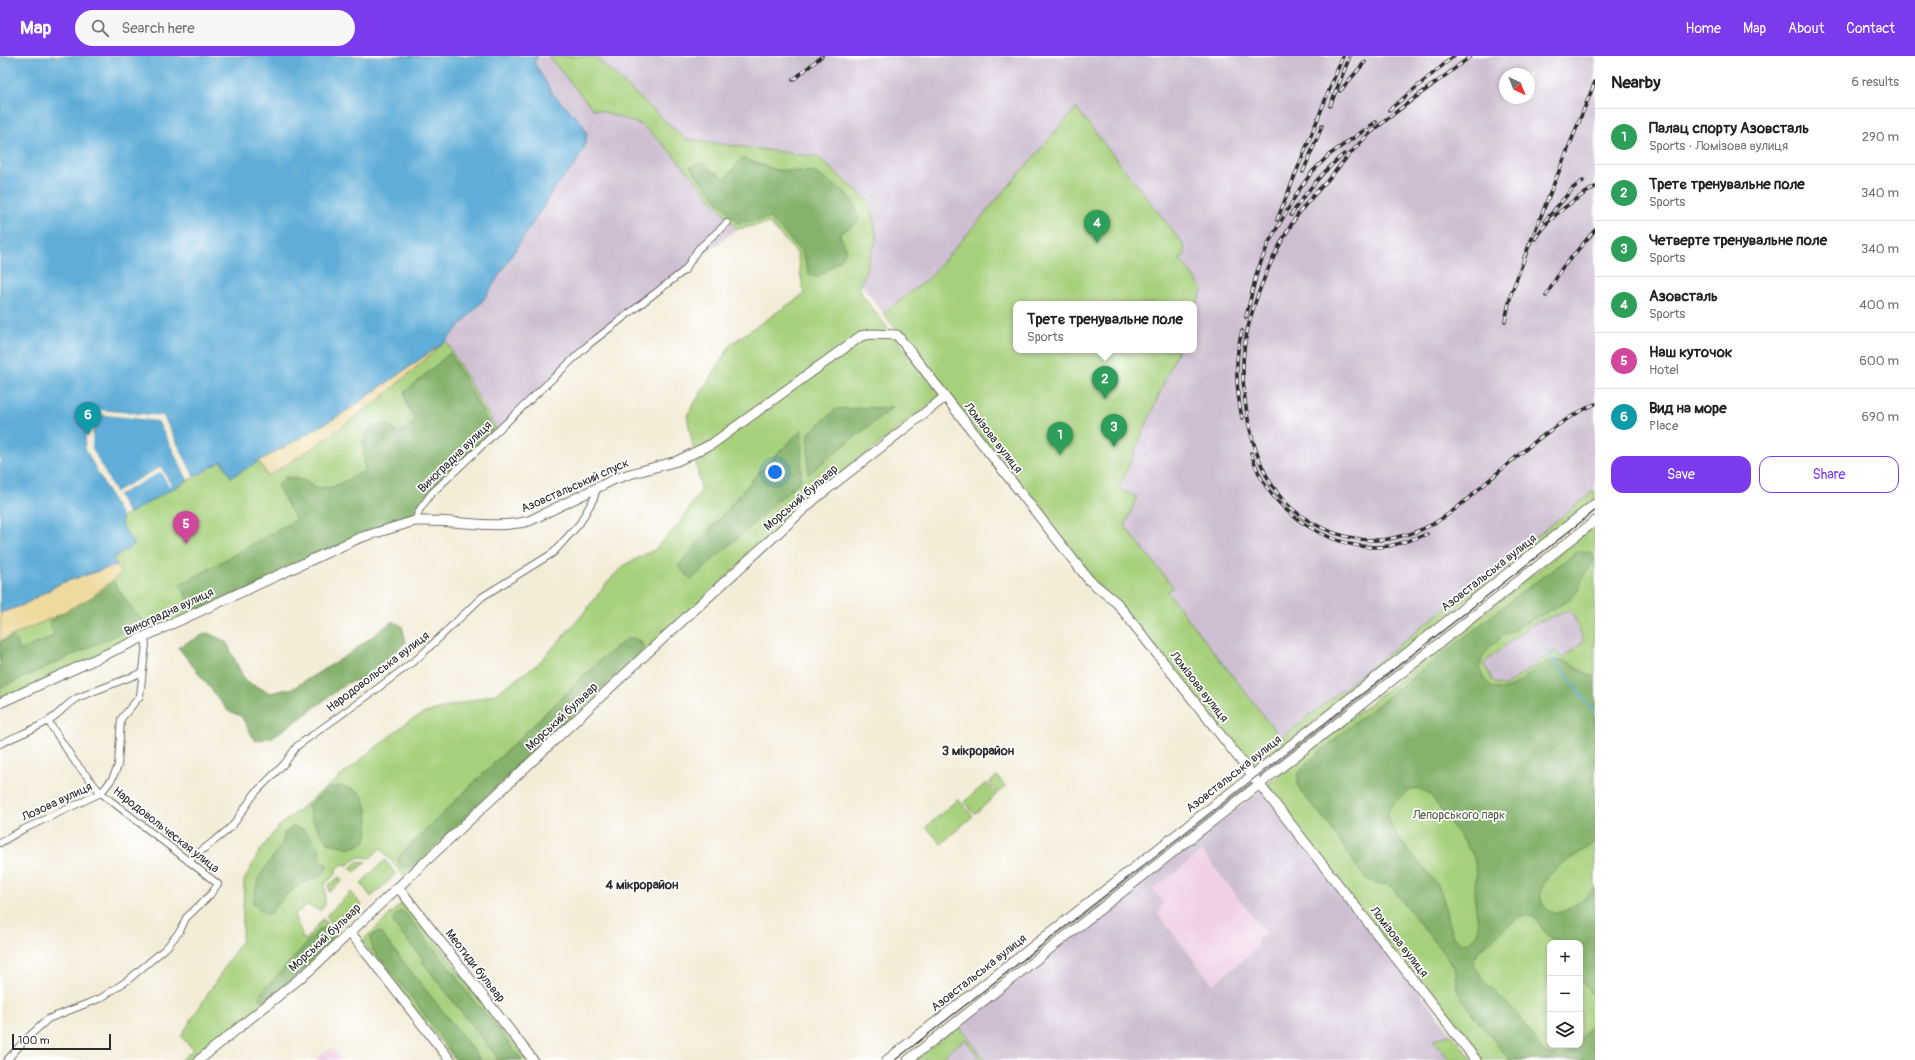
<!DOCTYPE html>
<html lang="en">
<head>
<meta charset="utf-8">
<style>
  body { margin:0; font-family:Pangolin,sans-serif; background:#f6f6f6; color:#202124 }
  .controls { position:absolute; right:12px; bottom:12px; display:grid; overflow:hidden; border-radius:8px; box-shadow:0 2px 6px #0003 }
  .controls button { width:36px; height:36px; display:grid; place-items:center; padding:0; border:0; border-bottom:1px solid #e0e0e0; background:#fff; color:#202124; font:20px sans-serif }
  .compass { position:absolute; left:1499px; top:12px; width:36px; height:36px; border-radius:50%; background:#fff; box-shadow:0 2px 6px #0003; rotate:137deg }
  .scale { position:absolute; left:12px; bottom:10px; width:99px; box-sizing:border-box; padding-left:4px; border:2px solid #2b2b2b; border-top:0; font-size:11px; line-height:14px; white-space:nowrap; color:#2b2b2b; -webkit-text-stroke:3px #fff; paint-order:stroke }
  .you { position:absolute; left:775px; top:416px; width:14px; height:14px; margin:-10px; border:3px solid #fff; border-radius:50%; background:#1a73e8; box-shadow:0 0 0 6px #1a73e833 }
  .badge { display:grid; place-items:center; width:26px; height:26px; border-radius:50%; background:#7c3aed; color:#fff; font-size:13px; font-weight:700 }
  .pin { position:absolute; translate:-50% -33px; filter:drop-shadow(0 1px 2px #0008) }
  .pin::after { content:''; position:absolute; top:21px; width:14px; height:12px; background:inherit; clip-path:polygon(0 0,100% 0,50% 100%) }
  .popup { position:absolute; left:1013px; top:245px; width:184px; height:52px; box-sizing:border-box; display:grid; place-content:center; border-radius:8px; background:#fff; filter:drop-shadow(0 1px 3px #0005); font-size:13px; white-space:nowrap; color:#757577 }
  .popup b { font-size:15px; color:#202124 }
  .popup::after { content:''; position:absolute; left:50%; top:100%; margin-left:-8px; border:8px solid transparent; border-top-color:#fff }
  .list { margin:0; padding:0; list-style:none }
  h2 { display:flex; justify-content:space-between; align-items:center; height:52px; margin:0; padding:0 16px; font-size:17px }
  h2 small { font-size:13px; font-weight:400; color:#757577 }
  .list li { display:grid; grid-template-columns:26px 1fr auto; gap:12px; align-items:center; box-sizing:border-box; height:56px; padding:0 16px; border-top:1px solid #e0e0e0 }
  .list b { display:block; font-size:15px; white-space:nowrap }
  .list p { margin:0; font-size:13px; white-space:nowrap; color:#757577 }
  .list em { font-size:13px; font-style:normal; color:#757577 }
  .actions { display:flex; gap:8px; padding:12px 16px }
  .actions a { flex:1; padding:9px 0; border:1px solid #7c3aed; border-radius:12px; text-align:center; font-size:14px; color:#7c3aed }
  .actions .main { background:#7c3aed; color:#fff }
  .icon { flex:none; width:22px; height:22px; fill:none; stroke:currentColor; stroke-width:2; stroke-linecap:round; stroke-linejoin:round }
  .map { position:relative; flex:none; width:1595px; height:1004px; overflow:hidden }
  header { display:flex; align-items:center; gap:24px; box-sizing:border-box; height:56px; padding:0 20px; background:#7c3aed; color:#fff }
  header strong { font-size:19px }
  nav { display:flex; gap:22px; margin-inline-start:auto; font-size:14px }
  .search { width:280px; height:36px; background:#f6f6f6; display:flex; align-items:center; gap:10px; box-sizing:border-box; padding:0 14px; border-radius:22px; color:#757577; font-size:15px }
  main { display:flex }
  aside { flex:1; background:#fff }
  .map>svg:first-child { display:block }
  .built { fill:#f0d0e5 }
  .industrial { fill:#cebed2; fill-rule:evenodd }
  .green { fill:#a7d07c; stroke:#697e54; fill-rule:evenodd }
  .forest { fill:#85b26c; stroke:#586e4c; fill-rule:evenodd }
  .sand { fill:#eeda9e; stroke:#8c8264 }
  .water { fill:#5eadd8; stroke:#446c82 }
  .pier { fill:#f3ecd7 }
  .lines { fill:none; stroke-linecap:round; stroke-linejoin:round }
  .stream { stroke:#5eadd8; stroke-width:2 }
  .street-casing { stroke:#716f67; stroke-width:8 }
  .secondary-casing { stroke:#716f67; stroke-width:11 }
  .street { stroke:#fff; stroke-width:6 }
  .secondary { stroke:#fff; stroke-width:9 }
  .tram { stroke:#2b2b2b; stroke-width:1 }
  .rail-casing { stroke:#2b2b2b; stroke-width:3.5 }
  .rail { stroke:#fff; stroke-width:2; stroke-dasharray:6; stroke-linecap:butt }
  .labels { text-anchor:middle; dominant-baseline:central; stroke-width:3.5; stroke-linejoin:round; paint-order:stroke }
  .street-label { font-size:12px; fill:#2b2b2b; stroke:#fff }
  .park-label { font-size:12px; fill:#505d43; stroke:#fff }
  .neighbourhood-label { font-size:13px; font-weight:bold; fill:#2b2b2b; stroke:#fff }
</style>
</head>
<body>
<header>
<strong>Map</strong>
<div class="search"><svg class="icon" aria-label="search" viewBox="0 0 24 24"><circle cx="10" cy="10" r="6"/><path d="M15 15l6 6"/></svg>Search here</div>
<nav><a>Home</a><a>Map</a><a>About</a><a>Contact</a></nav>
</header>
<main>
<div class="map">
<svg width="1595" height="1004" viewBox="0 0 1595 1004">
  <rect width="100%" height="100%" fill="#fff"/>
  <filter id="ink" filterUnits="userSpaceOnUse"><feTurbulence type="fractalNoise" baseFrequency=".025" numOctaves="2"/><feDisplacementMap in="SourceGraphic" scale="8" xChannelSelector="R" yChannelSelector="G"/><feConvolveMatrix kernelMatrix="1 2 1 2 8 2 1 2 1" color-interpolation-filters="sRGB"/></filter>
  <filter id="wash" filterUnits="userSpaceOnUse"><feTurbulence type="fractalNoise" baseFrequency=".012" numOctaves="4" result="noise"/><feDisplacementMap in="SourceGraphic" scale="16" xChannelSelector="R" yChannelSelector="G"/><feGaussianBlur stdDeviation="0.9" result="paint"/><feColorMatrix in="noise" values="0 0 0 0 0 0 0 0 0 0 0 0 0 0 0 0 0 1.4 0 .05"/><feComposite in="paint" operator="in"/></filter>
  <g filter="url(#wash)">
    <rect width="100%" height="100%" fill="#f3ecd7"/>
    <path class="built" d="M1202,795L1266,878L1258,883L1257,893L1213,928L1158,857L1153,834Z
      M331,992L341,1004H315Z"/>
    <path class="industrial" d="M538,0H548L592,52L642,69L670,95L737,173L588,289L498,376L446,285L484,243L556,130L575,109L581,66L552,37L541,20L533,6Z
      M594,0H1595V434L1281,682L1167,536L1173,531L1125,470L1137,441L1119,434L1178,294H1194V255L1203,233L1180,203L1184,189L1076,52L929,222L883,257L861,228L877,182L871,147L818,101L685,83ZM1505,18H1529V42H1505Z
      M1571,553L1584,585L1563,602L1554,595L1504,631L1493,625L1484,607L1530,569Z
      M1261,734L1452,978L1434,984L1449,1004H985L959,970ZM1202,795L1266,878L1258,883L1257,893L1213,928L1158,858L1163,846L1153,834Z
      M965,983L981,1004H938Z"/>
    <path class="green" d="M548,0H594L685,83L818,101L871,147L877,182L860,231L862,239L941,340L813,440L405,822L381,792L370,802L357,801L348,809L343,808L336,813V818L325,828V849L320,855L307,849L294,859L302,878L301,880L306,884L323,863L339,884L308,912L195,1004H181L193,994L181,980L242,884L244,825L259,796L279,770L406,667L425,657L495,638L538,608L583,558L610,523L626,508L654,494L680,467L701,434L687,359L732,287L804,238L797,197L769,167L737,173L670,95L642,69L592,52ZM627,583L639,584L643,591L413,810L399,800L599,605Z
      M1076,52L1184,189L1185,199L1180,203L1203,233L1194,255V248H1016V294H1178L1119,433L1137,441L1125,470L1173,531L1167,536L1281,682L1595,434V443L1252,714L1090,520L883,257L929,222Z
      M446,285L498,376L431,438L415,465L372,478L0,647V585L54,561L121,517L112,502L134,489L121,468L122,461L222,405L231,421L259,405L267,420L381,342Z
      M1595,469V1004H1479L1264,731ZM1571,554L1584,585L1563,602L1554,595L1504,631L1493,625L1484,607L1530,569ZM1550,887H1580V989H1550Z
      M997,720L1006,731L998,737L989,727Z
      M986,727L997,738L975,758L964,746Z
      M958,743L973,760L941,788L926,771Z
      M385,804L396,818L371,841L361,827Z
      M358,805L366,806L354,816L350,812Z
      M339,821L342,825L329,836V829Z
      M351,836L362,850L337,873L326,860Z
      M404,845L528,1004H455L362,885Z
      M959,970L985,1004H981L965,983L938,1004H915Z
      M1452,978L1473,1004H1449L1433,984Z"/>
    <path class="forest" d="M742,102L777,114L814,116L846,137L854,148L859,165L839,178L847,194L840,204L817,222L809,218L802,196L770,162L738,167L717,144L690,111L702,107L725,123Z
      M450,297L493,375L421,444L417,453L406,464L196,556L180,529L296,464L277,429L286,421L303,424L316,432L333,431L365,415L363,387L371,370L388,369L398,378L416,365L406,347L405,336Z
      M893,351L808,418V378L836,353Z
      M802,373L801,424L691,524L678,510L761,414Z
      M1579,495L1591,496L1594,503C1592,511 1586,514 1583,521C1579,529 1579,536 1572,542C1553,558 1467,583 1482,619C1486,628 1493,632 1503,634C1525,629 1540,598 1565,605C1576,608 1583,618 1595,621V786C1581,797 1550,813 1543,829C1540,834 1540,841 1542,847C1554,871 1584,843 1595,832V941L1580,924V887H1555L1535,862L1527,858L1519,861L1478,895L1474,903V908L1483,924L1517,958L1543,994L1552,1000L1562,1001L1577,989H1580C1580,981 1589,971 1595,967V1004H1510L1477,964L1459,938L1457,933L1456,917L1454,911L1393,833L1387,828L1374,827L1364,821L1327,766L1300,735L1298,726V718L1309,705L1352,669L1526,533ZM1418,732L1429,737L1473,799L1475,806L1476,822L1474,838L1478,869V876L1474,882L1469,886L1463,887L1454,882C1445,866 1447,846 1438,830C1427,812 1382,774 1389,754C1391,750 1394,747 1397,744C1403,738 1409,734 1418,732Z
      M110,520L132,553L145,566L0,632V587L14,581L20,595L52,581L54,578L49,566L56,563L57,544Z
      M393,565L402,570L406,586L362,623L347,627L298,664L272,681L255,685L241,660L228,655L178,591L207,577L226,585L245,625L270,637L293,632L346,600Z
      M633,582L642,587L643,591L640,595L587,643L413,810L404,812L399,808V800L599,605L627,583Z
      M340,730C346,732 357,734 361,738C369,746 369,775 366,785L352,792L329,787L319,775L312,763L308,750L327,733Z
      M293,770L304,774L320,794L319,800L322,807L327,809C325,824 310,822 299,829C287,836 277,850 268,860L253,848L258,823L283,786L284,778Z
      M400,855L405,857L457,921L470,941L488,960L522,1004H499L424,908L422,902L394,869L393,862Z
      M324,872L331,878L332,882L330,887L307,910L266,943L262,944L259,941L262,936L319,874Z
      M377,876H380L481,1004H457L417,948L374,895L370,884L372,880Z"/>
    <path class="sand" d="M446,285L381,342L311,393L268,420L259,405L342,358Z
      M117,509L121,517L92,541L54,561L0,585V557L23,549L61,527Z"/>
    <path class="water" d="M0,0H538L534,6L552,37L581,66L587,78L584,92L575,109L556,130L484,243L446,285L342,358L231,421L222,405L194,421L163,360L79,352L80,356L158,365L188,424L128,458L118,439L161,415L169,429L171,428L161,411L115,436L91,392L93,367L87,366L85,392L122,461L121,468L134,489L113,502L117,509L61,527L23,549L0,557Z"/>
    <path class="pier" d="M79,352L163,360L194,421L192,422L162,362L81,354L159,364L190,423L188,424L158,365L79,356Z
      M87,366L93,367L92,392L115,436L161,411L171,429L169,430L161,416L118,439L128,458L126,459L116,438L160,414L114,437L90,393L91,369H89L87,391L123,460L122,461L85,392Z"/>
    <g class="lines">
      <path class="stream" d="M1547,594L1595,657"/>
    </g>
  </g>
  <g filter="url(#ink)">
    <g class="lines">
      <g class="street-casing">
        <path id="street" d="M415,465L420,453L431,438L588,289L685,214L698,193L727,167
          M0,688C16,680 33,674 48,665C59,659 66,648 77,642L141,617
          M0,787L22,774L101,737L112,723L118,710L121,663L140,640L146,588L144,580
          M188,805L223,778L233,769L255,737L285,707L297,690L366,641L418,602L482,541L553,497L580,467L594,442L597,432
          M7,1004L25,984L48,963L101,942L128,924L166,892L180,875L186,862L210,839L218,828L101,737L75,706L48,665"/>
      </g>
      <g class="secondary-casing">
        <path id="secondary" d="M0,647L359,482L415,465H423C459,464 494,474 529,465L615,423L630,418L677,405L712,388L861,280L871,278L897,279L1089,524L1117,547L1476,1004
          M398,831L533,1004
          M350,876L450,1004
          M199,1004L310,914L644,600L816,442L945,341
          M887,1004L1253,719L1595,448
          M908,1004L1595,465"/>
      </g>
      <use href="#street" class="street"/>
      <use href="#secondary" class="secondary"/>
      <path class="tram" d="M895,1004L1595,455"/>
      <g class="rail-casing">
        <path id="rail" d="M1471,0C1436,28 1399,51 1366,81C1354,92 1343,106 1333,118C1321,132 1307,145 1297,160C1273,195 1249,252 1244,294C1242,311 1243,328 1245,344C1249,377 1258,411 1278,438C1301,467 1341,485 1378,484C1386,484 1394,482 1401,480C1436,473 1462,448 1488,425C1522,396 1554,367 1595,348
          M793,24L822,0
          M1340,35L1365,6
          M1330,50L1350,0
          M1389,54L1454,0
          M1303,116L1322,70
          M1291,159C1306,136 1323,115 1344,98
          M1277,164L1343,0
          M1545,165L1573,132L1583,125
          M1535,183C1547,162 1575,143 1595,131
          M1524,202L1595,26
          M1546,240L1562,212L1595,174
          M1246,261L1257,216L1269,186L1299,134L1312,116L1329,99L1376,66
          M1505,265L1511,238L1526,198
          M1242,275C1234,303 1236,333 1242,362
          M1251,397C1255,409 1259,420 1266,430C1290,467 1343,497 1389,490C1402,487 1415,483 1427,478"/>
      </g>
      <use href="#rail" class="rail"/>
    </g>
  </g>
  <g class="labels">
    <g class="street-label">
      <text transform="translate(993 382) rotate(52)">Ломізова вулиця</text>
      <text transform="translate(455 401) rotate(-44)">Виноградна вулиця</text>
      <text transform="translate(575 430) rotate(-24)">Азовстальський спуск</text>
      <text transform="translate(801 442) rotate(-41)">Морський бульвар</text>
      <text transform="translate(1489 517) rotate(-38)">Азовстальська вулиця</text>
      <text transform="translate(169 556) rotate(-25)">Виноградна вулиця</text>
      <text transform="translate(378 616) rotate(-37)">Народовольська вулиця</text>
      <text transform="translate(1199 631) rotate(52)">Ломізова вулиця</text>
      <text transform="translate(562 661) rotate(-43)">Морський бульвар</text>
      <text transform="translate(1234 718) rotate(-38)">Азовстальська вулиця</text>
      <text transform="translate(57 746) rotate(-25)">Лозова вулиця</text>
      <text transform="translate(166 774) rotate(38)">Народовольческая улица</text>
      <text transform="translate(325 882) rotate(-43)">Морський бульвар</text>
      <text transform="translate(1399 886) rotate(52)">Ломізова вулиця</text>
      <text transform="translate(475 910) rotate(52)">Меотиди бульвар</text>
      <text transform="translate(979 917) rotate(-38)">Азовстальська вулиця</text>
    </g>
    <g class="park-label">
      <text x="1459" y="759">Лепорського парк</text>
    </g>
    <g class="neighbourhood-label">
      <text x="978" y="695">3 мікрорайон</text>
      <text x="642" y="829">4 мікрорайон</text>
    </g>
  </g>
</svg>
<div class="controls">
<button>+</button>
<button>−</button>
<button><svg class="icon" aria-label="layers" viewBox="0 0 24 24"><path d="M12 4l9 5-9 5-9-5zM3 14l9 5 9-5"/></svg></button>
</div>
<svg class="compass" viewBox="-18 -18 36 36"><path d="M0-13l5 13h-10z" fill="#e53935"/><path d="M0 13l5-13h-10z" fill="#757577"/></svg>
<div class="scale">100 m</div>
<div class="you"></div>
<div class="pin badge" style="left:1060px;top:399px;background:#2e9e5b">1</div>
<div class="pin badge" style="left:1105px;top:343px;background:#2e9e5b">2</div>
<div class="popup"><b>Третє тренувальне поле</b>Sports</div>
<div class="pin badge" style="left:1114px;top:391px;background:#2e9e5b">3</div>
<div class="pin badge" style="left:1097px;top:187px;background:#2e9e5b">4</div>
<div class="pin badge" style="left:186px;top:488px;background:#d1479c">5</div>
<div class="pin badge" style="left:88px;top:379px;background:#0f9aa8">6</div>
</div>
<aside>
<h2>Nearby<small>6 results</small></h2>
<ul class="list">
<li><span class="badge" style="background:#2e9e5b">1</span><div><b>Палац спорту Азовсталь</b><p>Sports · Ломізова вулиця</p></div><em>290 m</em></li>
<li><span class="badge" style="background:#2e9e5b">2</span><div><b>Третє тренувальне поле</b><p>Sports</p></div><em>340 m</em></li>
<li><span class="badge" style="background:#2e9e5b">3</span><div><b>Четверте тренувальне поле</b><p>Sports</p></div><em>340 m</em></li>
<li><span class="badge" style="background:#2e9e5b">4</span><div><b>Азовсталь</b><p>Sports</p></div><em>400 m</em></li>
<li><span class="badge" style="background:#d1479c">5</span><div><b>Наш куточок</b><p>Hotel</p></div><em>600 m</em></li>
<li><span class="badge" style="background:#0f9aa8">6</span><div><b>Вид на море</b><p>Place</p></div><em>690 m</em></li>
</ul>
<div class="actions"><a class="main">Save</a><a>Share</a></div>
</aside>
</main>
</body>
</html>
